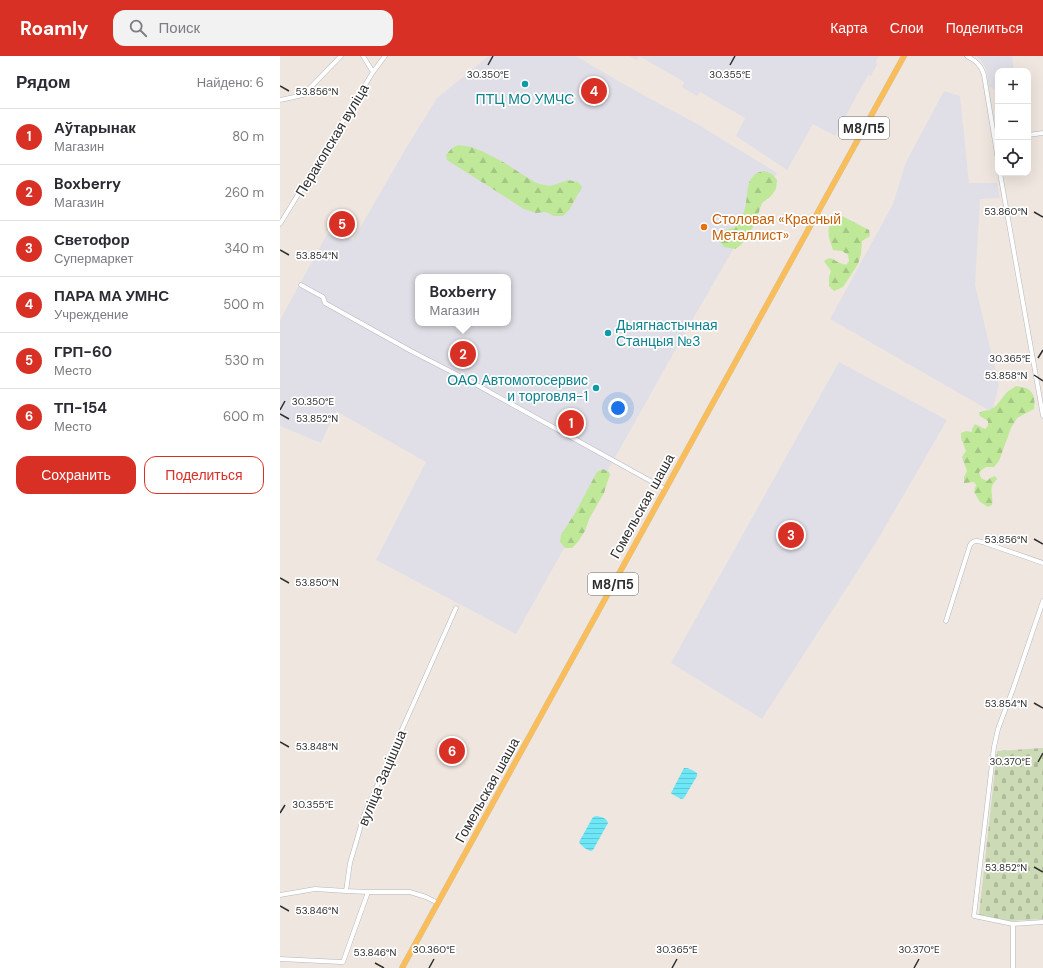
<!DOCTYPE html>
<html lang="ru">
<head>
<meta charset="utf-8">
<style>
  body { margin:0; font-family:"DM Sans",sans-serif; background:#f2f2f3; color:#2b2b33 }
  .controls { position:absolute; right:12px; top:12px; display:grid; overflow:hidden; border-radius:8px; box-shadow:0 4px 16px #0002 }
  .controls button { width:36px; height:36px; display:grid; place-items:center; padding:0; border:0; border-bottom:1px solid #e1e1e2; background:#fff; color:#2b2b33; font:20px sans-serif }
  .you { position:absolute; left:338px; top:352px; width:14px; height:14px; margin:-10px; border:3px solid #fff; border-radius:50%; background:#1a73e8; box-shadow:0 0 0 6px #1a73e833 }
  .badge { display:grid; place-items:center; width:26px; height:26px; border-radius:50%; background:#d93025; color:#fff; font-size:13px; font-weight:700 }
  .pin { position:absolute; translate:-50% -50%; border:2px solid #fff; box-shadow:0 1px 4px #0006 }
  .popup { position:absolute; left:135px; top:218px; width:96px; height:52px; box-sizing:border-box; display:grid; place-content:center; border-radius:8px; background:#fff; filter:drop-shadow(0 1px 3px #0005); font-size:13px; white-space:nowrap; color:#7c7c81 }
  .popup b { font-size:15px; color:#2b2b33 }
  .popup::after { content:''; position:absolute; left:50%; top:100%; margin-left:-8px; border:8px solid transparent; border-top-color:#fff }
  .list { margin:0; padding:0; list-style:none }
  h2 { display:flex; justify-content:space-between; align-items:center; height:52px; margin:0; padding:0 16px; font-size:17px }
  h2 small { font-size:13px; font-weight:400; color:#7c7c81 }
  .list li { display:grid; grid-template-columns:26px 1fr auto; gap:12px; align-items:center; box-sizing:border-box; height:56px; padding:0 16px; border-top:1px solid #e1e1e2 }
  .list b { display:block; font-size:15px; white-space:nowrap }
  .list p { margin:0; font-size:13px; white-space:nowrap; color:#7c7c81 }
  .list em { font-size:13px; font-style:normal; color:#7c7c81 }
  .actions { display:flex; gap:8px; padding:12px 16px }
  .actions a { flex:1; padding:9px 0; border:1px solid #d93025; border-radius:12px; text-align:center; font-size:14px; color:#d93025 }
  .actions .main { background:#d93025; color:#fff }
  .icon { flex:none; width:22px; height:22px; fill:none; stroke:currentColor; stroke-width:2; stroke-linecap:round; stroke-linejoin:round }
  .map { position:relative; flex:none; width:763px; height:912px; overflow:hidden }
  header { display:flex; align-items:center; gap:24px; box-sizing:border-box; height:56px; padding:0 20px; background:#d93025; color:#fff }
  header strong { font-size:19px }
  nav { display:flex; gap:22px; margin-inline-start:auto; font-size:14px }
  .search { width:280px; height:36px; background:#f2f2f3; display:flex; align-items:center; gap:10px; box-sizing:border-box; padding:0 14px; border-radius:12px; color:#7c7c81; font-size:15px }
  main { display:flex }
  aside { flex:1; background:#fff }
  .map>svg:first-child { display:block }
  .industrial { fill:#e0dfe7; fill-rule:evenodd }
  .forest { fill:url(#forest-firs) }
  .cemetery { fill:url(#cemetery-stones) }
  .water { fill:url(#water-rules) }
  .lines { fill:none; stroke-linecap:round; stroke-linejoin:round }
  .minor-casing { stroke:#b3b7c1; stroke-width:5 }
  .major-casing { stroke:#c8c8c8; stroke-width:6 }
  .minor { stroke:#fff; stroke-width:4 }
  .major { stroke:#f9bd59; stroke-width:5.5 }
  .ticks { fill:none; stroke:#2d2d2d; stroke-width:1.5 }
  .culture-dot { fill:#0f9aa8; stroke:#fff; stroke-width:1.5 }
  .food-dot { fill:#e8710a; stroke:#fff; stroke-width:1.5 }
  .labels { text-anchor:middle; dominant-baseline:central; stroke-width:3.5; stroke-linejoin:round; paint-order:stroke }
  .shield { fill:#fff; stroke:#6c6c6c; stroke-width:1 }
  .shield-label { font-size:13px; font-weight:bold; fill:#2d2d2d }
  .culture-label { font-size:14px; fill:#0d838f; stroke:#fff }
  .street-label { font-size:14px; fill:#2d2d2d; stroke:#fff }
  .food-label { font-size:14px; fill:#c56008; stroke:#fff; text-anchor:start }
  .ticks-label { font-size:10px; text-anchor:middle; fill:#2d2d2d; stroke:#fff; stroke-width:3.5; stroke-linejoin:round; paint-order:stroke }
</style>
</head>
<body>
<header>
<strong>Roamly</strong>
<div class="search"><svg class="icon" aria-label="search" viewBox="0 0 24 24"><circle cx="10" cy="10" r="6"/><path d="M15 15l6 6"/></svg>Поиск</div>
<nav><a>Карта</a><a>Слои</a><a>Поделиться</a></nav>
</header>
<main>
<aside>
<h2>Рядом<small>Найдено: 6</small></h2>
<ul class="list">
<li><span class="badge">1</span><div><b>Аўтарынак</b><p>Магазин</p></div><em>80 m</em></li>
<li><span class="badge">2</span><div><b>Boxberry</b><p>Магазин</p></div><em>260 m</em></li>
<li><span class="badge">3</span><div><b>Светофор</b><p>Супермаркет</p></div><em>340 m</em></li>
<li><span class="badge">4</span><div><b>ПАРА МА УМНС</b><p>Учреждение</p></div><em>500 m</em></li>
<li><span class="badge">5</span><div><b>ГРП-60</b><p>Место</p></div><em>530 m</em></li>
<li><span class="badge">6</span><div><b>ТП-154</b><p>Место</p></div><em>600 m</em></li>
</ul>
<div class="actions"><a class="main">Сохранить</a><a>Поделиться</a></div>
</aside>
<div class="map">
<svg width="763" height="912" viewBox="0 0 763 912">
  <defs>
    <pattern id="forest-firs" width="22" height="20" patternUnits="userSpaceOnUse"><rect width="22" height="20" fill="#bfe899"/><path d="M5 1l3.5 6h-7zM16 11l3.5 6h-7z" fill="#a4c784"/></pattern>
    <pattern id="cemetery-stones" width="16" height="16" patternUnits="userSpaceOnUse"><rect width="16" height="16" fill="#ccdab5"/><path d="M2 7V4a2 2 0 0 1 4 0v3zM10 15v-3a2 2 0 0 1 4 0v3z" fill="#b0bb9c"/></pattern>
    <pattern id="water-rules" width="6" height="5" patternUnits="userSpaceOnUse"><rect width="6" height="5" fill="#6de6f6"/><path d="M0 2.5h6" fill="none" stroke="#5fc6d3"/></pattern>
  </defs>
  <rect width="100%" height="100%" fill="#efe6df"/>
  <path class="industrial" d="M209,0H296L345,29L419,69L497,117L406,275L236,578L96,504L146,406L56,355L41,387L0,370V264L47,178L73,184L125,94L157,42ZM138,221H228V267H138Z
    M350,0H599L596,5L597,6L596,8L597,9L592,18L591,20L588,19L555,80L533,68L507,114L456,80L465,62L420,36L417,40L402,31L404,26L359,0L356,4Z
    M695,0H732L734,15H718V34L709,31L707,16L701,4Z
    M664,35L680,40L689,127H717L720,142L700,143L695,229L719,329L712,356L550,263L613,148L626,106Z
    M559,306L667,364L597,485L482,663L391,607Z"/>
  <path class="forest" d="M178,89L191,91L204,96L223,106L256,127L269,130L280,127L288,124L298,126L302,131L289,154L283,160H274L266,156L256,157L244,153L167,104L166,99L172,92Z
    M484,115L492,118L497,124L496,133L491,140L482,147L475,167L469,178L461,189L455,193L444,191L439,185C442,176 444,173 454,172C459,165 463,160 465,152C469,137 464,118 484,115Z
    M562,160L589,174L590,180L582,185L581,198L578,208L563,231L554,235L549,230V221L551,215L544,205C551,199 553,204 560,207C561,208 565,208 566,209L569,205L568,199L562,195L553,194C548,179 543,168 562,160Z
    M736,330C739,331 744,331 746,332C755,336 755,345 754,353L737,362L731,372L719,405L714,411H706L699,416L701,422L707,425L710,422L715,420L717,423C707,433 714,438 712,449L708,451L700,446L694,436L696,429L694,426L684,427V421L687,415L682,401L686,395L681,382V377L686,375L692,376V373L695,368L705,373L708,370V365L700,360L699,357L703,355L710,354L716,350L727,336Z
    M323,413L329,416L330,419L327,427L324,437L309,463L305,475L298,486L292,492H285L280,486L281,479L295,457L317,416Z"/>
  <path class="cemetery" d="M763,692V863L728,865L699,859L717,695Z"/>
  <path class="water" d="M404,712C409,712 413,714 417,717V720L404,742L401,743L392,738L391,737Z
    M316,760C321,761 326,761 328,767L313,794L311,795C307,794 301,790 299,786L313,761Z"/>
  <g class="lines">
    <g class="minor-casing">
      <path id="minor" d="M83,0L93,16
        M687,0C696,5 701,9 704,19L718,104
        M0,44L23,39L61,0
        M748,79L763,77
        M720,117L763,360
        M0,168L93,16L105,0
        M21,229L43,241L45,247L131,295L197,329L385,433
        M763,545L733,633L718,673L714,691L694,860L733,868L763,866
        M666,565L690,489C694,483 698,485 705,487L763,507
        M66,835L88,836H130L146,841L158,847
        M0,839L35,833L66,835L70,807L84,759L176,552
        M733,868V912
        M0,903L61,906H63L88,836"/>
    </g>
    <g class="major-casing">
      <path id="major" d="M122,912L544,145L624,0"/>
    </g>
    <use href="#minor" class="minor"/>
    <use href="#major" class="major"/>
  </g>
  <path class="ticks" d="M208,9L213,0M450,9L455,0M0,30L9,35M754,156L763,161M0,194L9,199M758,302L763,294M754,319L763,325M0,354L5,345M0,358L9,363M754,483L763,488M0,522L9,527M754,647L763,652M0,686L9,691M758,706L763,697M0,757L5,749M754,811L763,816M0,850L9,855M95,907L104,912M149,912L154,903M392,912L397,903M634,912L639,903"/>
  <g class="culture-dot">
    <circle cx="245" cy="28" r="4"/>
    <circle cx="328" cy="277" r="4"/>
    <circle cx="316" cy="332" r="4"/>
  </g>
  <circle class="food-dot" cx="424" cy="171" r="4"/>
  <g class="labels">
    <g class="shield">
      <rect x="559" y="61" width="50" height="22" rx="3"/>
      <rect x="308" y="517" width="50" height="22" rx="3"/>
    </g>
    <g class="shield-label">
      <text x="584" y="72">М8/П5</text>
      <text x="333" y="528">М8/П5</text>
    </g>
    <g class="culture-label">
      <text x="245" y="43">ПТЦ МО УМЧС</text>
      <text x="336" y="269" text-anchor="start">Дыягнастычная<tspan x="336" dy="16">Станцыя №3</tspan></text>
      <text x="308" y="324" text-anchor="end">ОАО Автомотосервис<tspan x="308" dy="16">и торговля-1</tspan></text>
    </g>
    <g class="street-label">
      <text transform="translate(52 84) rotate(-59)">Перакопская вуліца</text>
      <text transform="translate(362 450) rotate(-61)">Гомельская шаша</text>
      <text transform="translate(102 722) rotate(-67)">вуліца Зацішша</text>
      <text transform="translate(207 734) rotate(-61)">Гомельская шаша</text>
    </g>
    <g class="food-label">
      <text x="432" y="163">Столовая «Красный<tspan x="432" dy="16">Металлист»</tspan></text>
    </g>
  </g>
  <g class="ticks-label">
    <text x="208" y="22">30.350°E</text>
    <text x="450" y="22">30.355°E</text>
    <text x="37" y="39">53.856°N</text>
    <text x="726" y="159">53.860°N</text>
    <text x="37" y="203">53.854°N</text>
    <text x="730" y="306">30.365°E</text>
    <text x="726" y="323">53.858°N</text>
    <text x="33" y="349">30.350°E</text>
    <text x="37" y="366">53.852°N</text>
    <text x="726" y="487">53.856°N</text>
    <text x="37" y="530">53.850°N</text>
    <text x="726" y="651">53.854°N</text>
    <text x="37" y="694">53.848°N</text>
    <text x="730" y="709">30.370°E</text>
    <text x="33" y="752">30.355°E</text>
    <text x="726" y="815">53.852°N</text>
    <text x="37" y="858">53.846°N</text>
    <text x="154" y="897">30.360°E</text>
    <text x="397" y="897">30.365°E</text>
    <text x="639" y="897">30.370°E</text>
    <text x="95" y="900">53.846°N</text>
  </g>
</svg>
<div class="controls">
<button>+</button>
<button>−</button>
<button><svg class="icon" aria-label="locate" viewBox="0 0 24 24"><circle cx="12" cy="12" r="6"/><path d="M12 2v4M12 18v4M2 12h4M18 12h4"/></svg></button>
</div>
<div class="you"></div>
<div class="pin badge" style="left:291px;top:367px">1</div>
<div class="pin badge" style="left:183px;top:298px">2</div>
<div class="popup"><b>Boxberry</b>Магазин</div>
<div class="pin badge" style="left:511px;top:479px">3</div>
<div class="pin badge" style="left:314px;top:35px">4</div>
<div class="pin badge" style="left:62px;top:168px">5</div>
<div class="pin badge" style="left:172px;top:695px">6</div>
</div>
</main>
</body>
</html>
